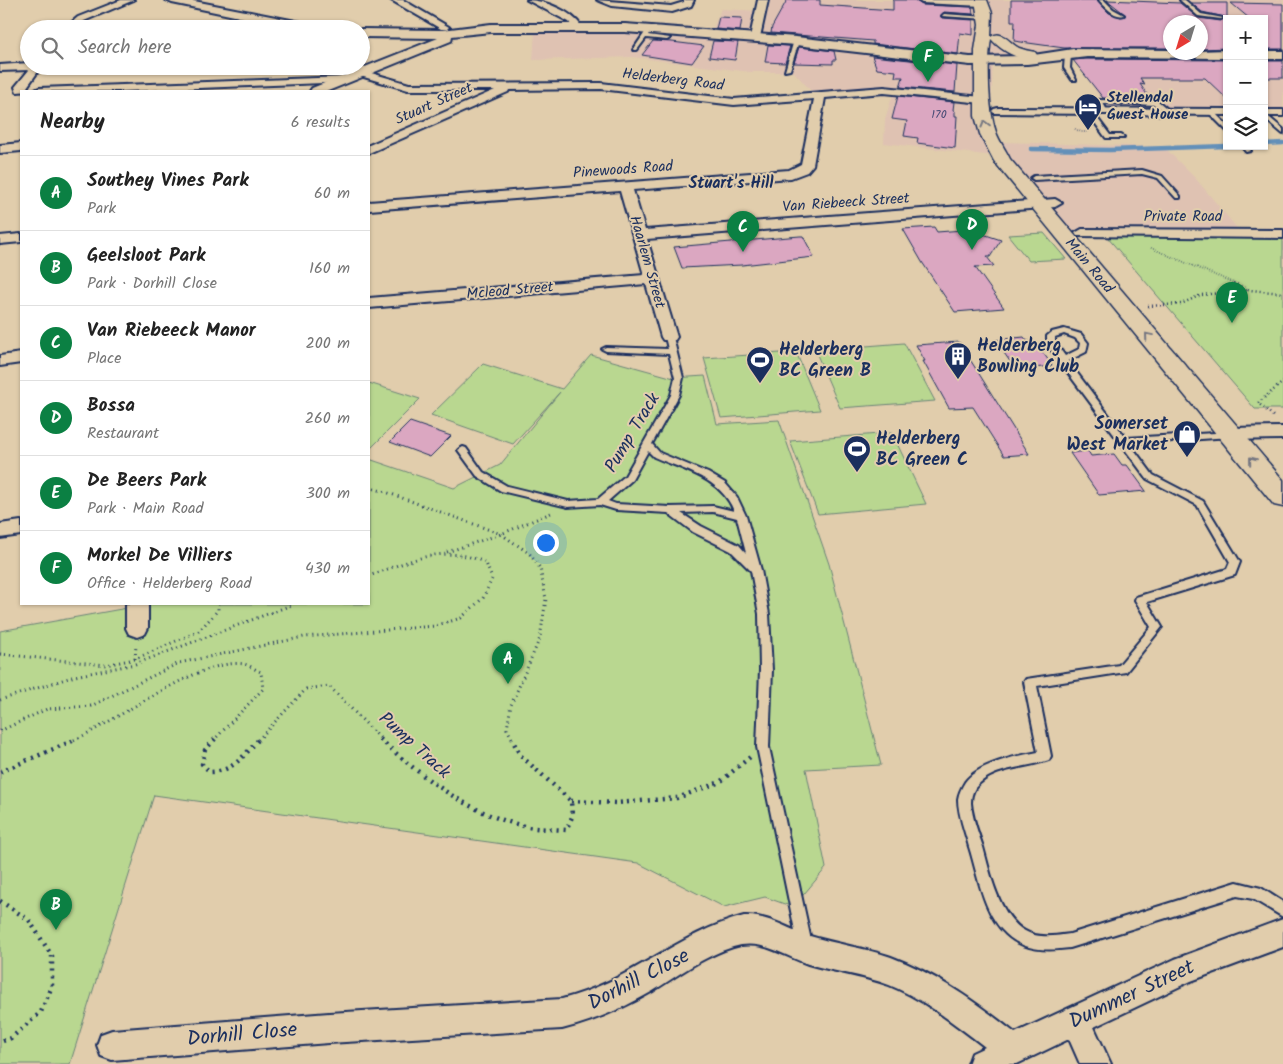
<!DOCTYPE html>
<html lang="en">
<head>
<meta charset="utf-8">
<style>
  body { margin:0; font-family:Kalam,sans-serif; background:#f6f6f6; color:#222 }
  .controls { position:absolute; right:15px; top:15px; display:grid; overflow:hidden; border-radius:0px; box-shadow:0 1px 4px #0004 }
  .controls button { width:45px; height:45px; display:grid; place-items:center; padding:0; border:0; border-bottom:1px solid #e0e0e0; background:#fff; color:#222; font:25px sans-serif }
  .compass { position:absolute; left:1163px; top:15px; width:45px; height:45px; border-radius:50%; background:#fff; box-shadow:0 1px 4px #0004; rotate:218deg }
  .you { position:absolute; left:545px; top:542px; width:18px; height:18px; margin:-12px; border:4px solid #fff; border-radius:50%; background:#1a73e8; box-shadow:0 0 0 8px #1a73e833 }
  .badge { display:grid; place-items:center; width:32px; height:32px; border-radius:50%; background:#0b8043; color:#fff; font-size:16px; font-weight:700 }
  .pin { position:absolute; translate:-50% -41px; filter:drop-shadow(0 1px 2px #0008) }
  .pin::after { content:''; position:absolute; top:26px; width:18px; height:15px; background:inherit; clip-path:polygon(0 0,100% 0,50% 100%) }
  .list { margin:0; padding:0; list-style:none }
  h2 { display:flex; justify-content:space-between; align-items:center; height:65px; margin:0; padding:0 20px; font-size:21px }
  h2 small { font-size:16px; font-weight:400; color:#767676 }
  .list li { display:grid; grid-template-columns:32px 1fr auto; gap:15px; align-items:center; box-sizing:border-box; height:75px; padding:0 20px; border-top:1px solid #e0e0e0 }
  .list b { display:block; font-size:19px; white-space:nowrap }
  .list p { margin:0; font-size:16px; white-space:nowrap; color:#767676 }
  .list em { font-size:16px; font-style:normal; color:#767676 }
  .icon { flex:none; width:28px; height:28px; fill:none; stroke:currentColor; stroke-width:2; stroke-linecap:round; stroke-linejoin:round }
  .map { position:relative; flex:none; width:1283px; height:1064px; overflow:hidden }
  .search { position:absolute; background:#fff; box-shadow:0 1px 4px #0004; left:20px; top:20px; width:350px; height:55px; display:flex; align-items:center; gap:12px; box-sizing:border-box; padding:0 18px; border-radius:28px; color:#767676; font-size:19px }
  .panel { position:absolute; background:#fff; box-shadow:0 1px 4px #0004; left:20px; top:90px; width:350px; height:515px; border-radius:0px }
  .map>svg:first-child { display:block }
  .built { fill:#dfc2b2; fill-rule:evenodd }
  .green { fill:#b9d790; stroke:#6a8377 }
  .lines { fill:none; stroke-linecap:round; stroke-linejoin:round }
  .stream { stroke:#6490b9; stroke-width:4.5 }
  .building { fill:#dba7c1; stroke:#1b2f5e }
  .service-casing { stroke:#1b2f5e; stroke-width:4 }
  .minor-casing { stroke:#1b2f5e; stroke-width:4 }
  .tertiary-casing { stroke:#1b2f5e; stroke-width:4 }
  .secondary-casing { stroke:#1b2f5e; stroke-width:3 }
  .path-far3 { stroke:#1b2f5e; stroke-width:2; stroke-dasharray:0.5 2; stroke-linecap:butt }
  .path-far2 { stroke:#1b2f5e; stroke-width:2.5; stroke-dasharray:1 3; stroke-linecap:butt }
  .path-far1 { stroke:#1b2f5e; stroke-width:3; stroke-dasharray:1 4; stroke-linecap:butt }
  .path { stroke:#1b2f5e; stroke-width:4.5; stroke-dasharray:2 5; stroke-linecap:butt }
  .service { fill:#e1cdac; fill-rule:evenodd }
  .minor { fill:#e1cdac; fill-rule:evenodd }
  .tertiary { fill:#e1cdac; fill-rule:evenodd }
  .secondary { fill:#e1cdac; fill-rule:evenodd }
  .oneway { stroke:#747681 }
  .labels { text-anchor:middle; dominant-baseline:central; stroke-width:4; stroke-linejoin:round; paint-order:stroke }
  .far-number-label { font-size:12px; fill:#4b4d77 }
  .far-street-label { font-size:15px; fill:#1b2f5e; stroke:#e1cdac }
  .far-poi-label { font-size:15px; font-weight:bold; fill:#1b2f5e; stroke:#e1cdac; text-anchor:start }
  .far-neighbourhood-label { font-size:16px; font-weight:bold; fill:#1b2f5e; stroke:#e1cdac }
  .poi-label { font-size:18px; font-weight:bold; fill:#1b2f5e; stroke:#e1cdac; text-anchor:start }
  .street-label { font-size:18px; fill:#1b2f5e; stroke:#e1cdac }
  .near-street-label { font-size:21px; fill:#1b2f5e; stroke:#e1cdac }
</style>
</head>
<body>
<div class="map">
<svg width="1283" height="1064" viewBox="0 0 1283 1064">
  <rect width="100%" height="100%" fill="#e1cdac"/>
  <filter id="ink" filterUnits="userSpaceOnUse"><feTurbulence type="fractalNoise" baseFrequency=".02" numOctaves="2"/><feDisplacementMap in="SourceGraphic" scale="10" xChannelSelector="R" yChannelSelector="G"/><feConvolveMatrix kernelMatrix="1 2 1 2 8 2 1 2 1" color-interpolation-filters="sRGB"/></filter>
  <g filter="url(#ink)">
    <path class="built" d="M763,0H1283V113H1264V19H1227V113L1110,112L1071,55L993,61L991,109L993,124L1002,142L1164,147L1196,179L1242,234L1072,233L1023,177L1011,158L884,143L885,119L895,88L813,93L794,72H750L632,57L533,60L535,30L711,33L721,9L761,11ZM1170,22H1200V52H1170Z"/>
    <path class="green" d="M1044,233L1066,259L1029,261L1008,235Z
      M1283,236V409H1255L1107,237Z
      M904,343L935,401L840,408L815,350Z
      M796,352L820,410L721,418L704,358Z
      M591,355L674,378L705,376L717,424L779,420L829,564L881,765L806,769L826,868L793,907L765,897L724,907L638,863L154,795L70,1064H0V631L149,604H369V459L454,488L500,465L560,392L513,444L431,415L483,364L562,389Z
      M369,383L420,399L369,450Z
      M892,433L926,504L818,514L790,441Z"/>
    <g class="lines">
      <path class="stream" d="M1264,144L1283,143
        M1031,149L1110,150L1227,146"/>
    </g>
    <path class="building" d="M787,0H820V5L893,10V0H915L922,5L972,7L973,14L944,12L940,16L942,18L973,20V35L960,33L958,54L873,44V41L771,33L772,27Z
      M1011,0H1097L1109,13L1121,17L1126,15L1107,0L1180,3L1198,18L1221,21L1225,17L1202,12L1191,3H1227V48L1200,49V22H1170V48H1064L1014,41L1015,21H1011Z
      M1231,3L1283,4V49H1264V19H1250Z
      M719,17L742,18L740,31L716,29Z
      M653,41L672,42L704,46L692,63L642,55Z
      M713,41L738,42L735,60L709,57Z
      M768,45L790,46L785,63L765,62Z
      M799,47L834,51L836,60H833V64L794,63Z
      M872,56L957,65L955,92L900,87L903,77H895L896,71L877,69Z
      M1087,59L1227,60V99L1205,78H1140L1145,85L1140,84L1150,99L1103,98L1073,60Z
      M1264,61H1283V78H1264Z
      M898,96L954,102L953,110L955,111V116H957L955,148L917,143L918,138L904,136L907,121L892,119Z
      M934,227L937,232L976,229L980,233L1001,240L990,257H987L994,266L975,267L1004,308L955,312L922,262L903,229Z
      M800,236H803L814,257L742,265L682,268L674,247Z
      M1024,337L1027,341L1035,342L1052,365H1050L1051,366L1016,370L995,340Z
      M959,342L1013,428L1029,454L1004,456L973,407L949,408L923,361H925L916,345Z
      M410,422L451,436L430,457L390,442Z
      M1088,451L1091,456L1114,454L1122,465H1127L1146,491L1099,495L1070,453Z"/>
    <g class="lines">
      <g class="service-casing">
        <path id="service" d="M1099,0H1104L1113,9L1124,15C1115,18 1105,7 1099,0Z
          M1180,0H1185L1201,14L1223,18L1221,19L1198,16Z
          M944,14L986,17L988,18L986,19L942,16Z
          M648,28L652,29L648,35L670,38L667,40L646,38L637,50H633Z
          M794,40L799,41L790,70L785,71Z
          M1068,53L1071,55L1070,68L1076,80H1072L1064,68L1065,55Z
          M1097,100L1158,101L1171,112L1166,113L1156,105L1103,103L1108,112L1105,114L1102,112Z
          M1088,111H1092L1110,135H1121L1124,137L1123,138H1106L1087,112Z
          M1209,111H1213L1227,125V131L1209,113Z
          M1264,113L1283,129V134L1264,118Z
          M1241,146H1247L1251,151L1246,152Z
          M1142,170L1162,176L1180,196V198H1176L1158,178L1142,174L1034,180L1031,178L1034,176Z
          M969,208H973L980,219L979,220H975L968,209Z
          M1064,329L1081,334L1088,343L1086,352L1068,361L1126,438L1233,432L1235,434L1233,436L1230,437L1130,444L1153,475L1203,501L1240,562L1235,575L1147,602L1162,627L1126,672L1037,686L1051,756L1049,760C1025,769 993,766 975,788C972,793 971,797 971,803C972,818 978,832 983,847C989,869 994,893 1006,912C1011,919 1017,927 1025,931C1038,939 1056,936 1070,934L1237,882L1261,888L1283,902V917L1253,899L1237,896L1070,948C1047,951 1024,951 1006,934C983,913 978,875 969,847C965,831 958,815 958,799C959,792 962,787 965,782C979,763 1017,756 1038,752L1024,682L1026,679L1119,665L1151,627L1135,600L1136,597L1227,569L1230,562L1197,505L1147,479L1051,350L1047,342V336L1052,332ZM1064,334L1075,338L1080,343L1079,349L1065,356L1055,342V337Z
          M666,335H672L673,337L683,378L679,395L652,444L660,453L708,473L725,483L737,497L746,516L761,570L769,614L772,670L769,747L812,945L810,950L805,952L800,950L798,945L757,747L760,670L759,614L751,571L731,551L693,532L668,513L616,510L600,505L568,507L501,491L477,476L458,450L463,447L466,448L483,472L507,486L568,501L598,499L625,476L671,395L675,378L669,354L606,351L602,349L606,347L668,349L665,337ZM648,451L654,457C684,470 721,478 734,511L713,506L670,507L616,504L608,501L632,480ZM713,512L737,518L746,553L739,545L701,526L681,513Z"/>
      </g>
      <g class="minor-casing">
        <path id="minor" d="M121,0H134L84,21L75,29H64L78,17Z
          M391,0H403L449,27L447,29H441Z
          M527,0C545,0 573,12 582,27L580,29H574L569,22Z
          M597,0L671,6L684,2V0H694L691,6L672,12L612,6Z
          M758,0H768L760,37L755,40L750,37Z
          M917,0H978L987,3L982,6L922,3Z
          M29,63V66H42L27,87L30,91L17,92L15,87L29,70L0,71V65Z
          M361,70L409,84L601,83L734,99L884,87L982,97L988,100L982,103L884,93L825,98L813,165L807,172L791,178L633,190L645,230L1055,199L1062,203L1055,207L647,239L677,337L675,340H663L661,337L646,284L369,308V298L644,275L620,191L369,210V202L789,170L801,164L814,99L734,105L601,89L509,90L508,92L369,153V145L495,90H408L357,75L356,73L357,71Z
          M344,77L349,80L348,82L124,91H33L39,88Z
          M998,108L1227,109V115L994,113L992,111L994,109Z
          M1264,110H1283V116H1264Z
          M1082,229L1283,230V238L1077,236L1075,233Z
          M21,234V242L0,244V236Z
          M21,353V363L0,366V356Z
          M1283,427V439L1231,440L1225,438L1222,434L1225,430L1231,428Z
          M21,521V535L0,538V524Z
          M126,604H148V628L145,634L137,637L129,634L126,628Z
          M744,916C769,915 787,929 810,936C836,944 865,948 891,957C937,974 977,1003 1015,1033L1175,959L1283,919V947L1191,981L1094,1027L1111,1064H1080L1069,1039L1017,1064H968L972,1053L985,1047C955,1024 924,999 889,985C863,975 835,972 808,964C782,955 761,938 733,947C704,956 678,975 653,991C624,1008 594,1021 562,1029L329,1043L112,1060L101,1056L97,1045L101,1034L112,1030L329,1013L562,999C628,983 678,933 744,916Z"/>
      </g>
      <g class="tertiary-casing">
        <path id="tertiary" d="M166,0H189L316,25L322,29H297L172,3Z
          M491,24H625L796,37L970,57L1027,56L1073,49L1170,50V52L1227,50V58L1087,57L1027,64L970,65L796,45L625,32H491L452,36L451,41L328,91H310L312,88L438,38L361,37V29L442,30Z
          M1264,51H1283V59H1264Z
          M21,143V151L0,153V145Z"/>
      </g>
      <g class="secondary-casing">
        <path id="secondary" d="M975,0H987L992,13L991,37C1002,29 1009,43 1019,48C1024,50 1030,51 1035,52L1037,55L1035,58C1019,62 1001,50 991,39C987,63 988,109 996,132C999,141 1006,150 1010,159L1283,480V507L1274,505L994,161L980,134L975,116V50L979,25Z"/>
      </g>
      <path class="path-far3" d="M1075,129L1081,132H1089
        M1151,248L1236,284"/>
      <path class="path-far2" d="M1233,283L1250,290L1283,293
        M1148,306L1181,304L1201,295L1249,290
        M1273,416L1258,403L1283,382"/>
      <path class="path-far1" d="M369,488L383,491L501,534L529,553L540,568L546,599L540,638L511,705L507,729L513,740
        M447,552L501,534L551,513
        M0,654L106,665L135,659L199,631L218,610V604
        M135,659L136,645
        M0,700L75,676L135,664L294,604
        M0,731L47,709L91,706L179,663L304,637L435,626L461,618L483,598L492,579L486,563C444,543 410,561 369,576
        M74,740C116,722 200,657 244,664C249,665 256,670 261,672L263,689L214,740
        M258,740L306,689L329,686L382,740"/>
      <path class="path" d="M215,739L205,750L202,764L210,772C233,772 244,755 259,739
        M380,739C424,779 469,814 528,827C540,829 553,829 566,830L572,817L571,801L520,755L512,739
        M0,772L77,739
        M571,801L617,803L677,798L720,782L750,757
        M0,901L29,920L52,956V986L41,1012L11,1038L0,1042"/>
      <use href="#service" class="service"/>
      <use href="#minor" class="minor"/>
      <use href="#tertiary" class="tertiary"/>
      <use href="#secondary" class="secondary"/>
    </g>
    <defs><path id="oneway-chevron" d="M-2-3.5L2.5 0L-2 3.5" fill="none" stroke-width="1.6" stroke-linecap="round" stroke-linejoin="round" transform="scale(1.25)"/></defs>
    <g class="oneway">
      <use href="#oneway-chevron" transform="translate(985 124) rotate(-105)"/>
      <use href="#oneway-chevron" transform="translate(1148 336) rotate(-130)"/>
      <use href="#oneway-chevron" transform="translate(1252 460) rotate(-129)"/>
    </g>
  </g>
  <defs>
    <g id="hotel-pin" transform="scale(1.4375)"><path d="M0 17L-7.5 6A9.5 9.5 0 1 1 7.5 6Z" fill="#1b2f5e" stroke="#e1cdac"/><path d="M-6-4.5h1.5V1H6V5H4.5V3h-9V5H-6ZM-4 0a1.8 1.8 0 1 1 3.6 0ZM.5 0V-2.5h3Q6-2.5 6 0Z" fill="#fff"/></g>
    <g id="building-pin" transform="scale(1.4375)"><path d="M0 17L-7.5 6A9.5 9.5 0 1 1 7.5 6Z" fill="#1b2f5e" stroke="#e1cdac"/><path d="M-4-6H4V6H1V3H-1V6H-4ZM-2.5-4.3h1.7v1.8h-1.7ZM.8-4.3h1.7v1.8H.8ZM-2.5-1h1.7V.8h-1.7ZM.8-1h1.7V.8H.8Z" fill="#fff"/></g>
    <g id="stadium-pin" transform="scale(1.4375)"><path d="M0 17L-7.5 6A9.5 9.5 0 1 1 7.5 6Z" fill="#1b2f5e" stroke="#e1cdac"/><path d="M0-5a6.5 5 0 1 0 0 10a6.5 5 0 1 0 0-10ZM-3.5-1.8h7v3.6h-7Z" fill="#fff"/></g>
    <g id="shop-pin" transform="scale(1.4375)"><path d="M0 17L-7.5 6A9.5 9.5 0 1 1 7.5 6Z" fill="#1b2f5e" stroke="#e1cdac"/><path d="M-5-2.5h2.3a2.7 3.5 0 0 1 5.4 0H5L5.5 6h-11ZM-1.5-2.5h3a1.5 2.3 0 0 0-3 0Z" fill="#fff"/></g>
  </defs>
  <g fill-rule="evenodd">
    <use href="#hotel-pin" x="1088" y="107"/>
    <use href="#building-pin" x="958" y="356"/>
    <use href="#stadium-pin" x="760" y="360"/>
    <use href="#shop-pin" x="1187" y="434"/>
    <use href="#stadium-pin" x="857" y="449"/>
  </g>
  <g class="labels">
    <g class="far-number-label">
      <text x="939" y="114">170</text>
    </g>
    <g class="far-street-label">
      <text transform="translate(673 80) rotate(7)">Helderberg Road</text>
      <text transform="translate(434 104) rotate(-24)">Stuart Street</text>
      <text transform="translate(623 170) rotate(-4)">Pinewoods Road</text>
      <text transform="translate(846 203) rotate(-4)">Van Riebeeck Street</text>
      <text x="1183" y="217">Private Road</text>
      <text transform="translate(647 262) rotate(74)">Haarlem Street</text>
      <text transform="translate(1089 266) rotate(50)">Main Road</text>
      <text transform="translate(510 291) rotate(-5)">Mcleod Street</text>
    </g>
    <g class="far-poi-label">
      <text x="1107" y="98">Stellendal<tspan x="1107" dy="17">Guest House</tspan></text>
    </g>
    <g class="far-neighbourhood-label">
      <text x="731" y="183">Stuart's Hill</text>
    </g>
    <g class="poi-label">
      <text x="977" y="346">Helderberg<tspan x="977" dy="21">Bowling Club</tspan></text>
      <text x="779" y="350">Helderberg<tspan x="779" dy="21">BC Green B</tspan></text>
      <text x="1168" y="424" text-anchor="end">Somerset<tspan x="1168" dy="21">West Market</tspan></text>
      <text x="876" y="439">Helderberg<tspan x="876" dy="21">BC Green C</tspan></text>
    </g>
    <g class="street-label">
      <text transform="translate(633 433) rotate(-59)">Pump Track</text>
      <text transform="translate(414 746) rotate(42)">Pump Track</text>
    </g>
    <g class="near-street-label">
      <text transform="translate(639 980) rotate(-27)">Dorhill Close</text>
      <text transform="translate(1132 995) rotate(-25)">Dummer Street</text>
      <text transform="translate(242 1035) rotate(-5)">Dorhill Close</text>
    </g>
  </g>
</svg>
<div class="controls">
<button>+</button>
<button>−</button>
<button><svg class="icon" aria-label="layers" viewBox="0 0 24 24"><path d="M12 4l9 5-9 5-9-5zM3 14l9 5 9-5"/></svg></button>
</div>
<svg class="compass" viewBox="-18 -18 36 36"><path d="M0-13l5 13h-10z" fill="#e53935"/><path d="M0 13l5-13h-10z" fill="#767676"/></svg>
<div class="you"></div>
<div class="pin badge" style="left:508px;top:684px">A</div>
<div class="pin badge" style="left:56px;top:930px">B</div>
<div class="pin badge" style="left:743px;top:252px">C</div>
<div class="pin badge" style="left:972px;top:250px">D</div>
<div class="pin badge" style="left:1232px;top:323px">E</div>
<div class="pin badge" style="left:928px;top:82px">F</div>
<div class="search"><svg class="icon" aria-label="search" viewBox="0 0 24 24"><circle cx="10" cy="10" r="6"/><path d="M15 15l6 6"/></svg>Search here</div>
<section class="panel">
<h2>Nearby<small>6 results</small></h2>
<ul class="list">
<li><span class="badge">A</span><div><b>Southey Vines Park</b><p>Park</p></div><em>60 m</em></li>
<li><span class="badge">B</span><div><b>Geelsloot Park</b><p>Park · Dorhill Close</p></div><em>160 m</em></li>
<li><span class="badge">C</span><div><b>Van Riebeeck Manor</b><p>Place</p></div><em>200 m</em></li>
<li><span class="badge">D</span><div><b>Bossa</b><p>Restaurant</p></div><em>260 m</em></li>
<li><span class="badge">E</span><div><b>De Beers Park</b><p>Park · Main Road</p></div><em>300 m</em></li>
<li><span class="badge">F</span><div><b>Morkel De Villiers</b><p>Office · Helderberg Road</p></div><em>430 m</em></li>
</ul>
</section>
</div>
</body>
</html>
